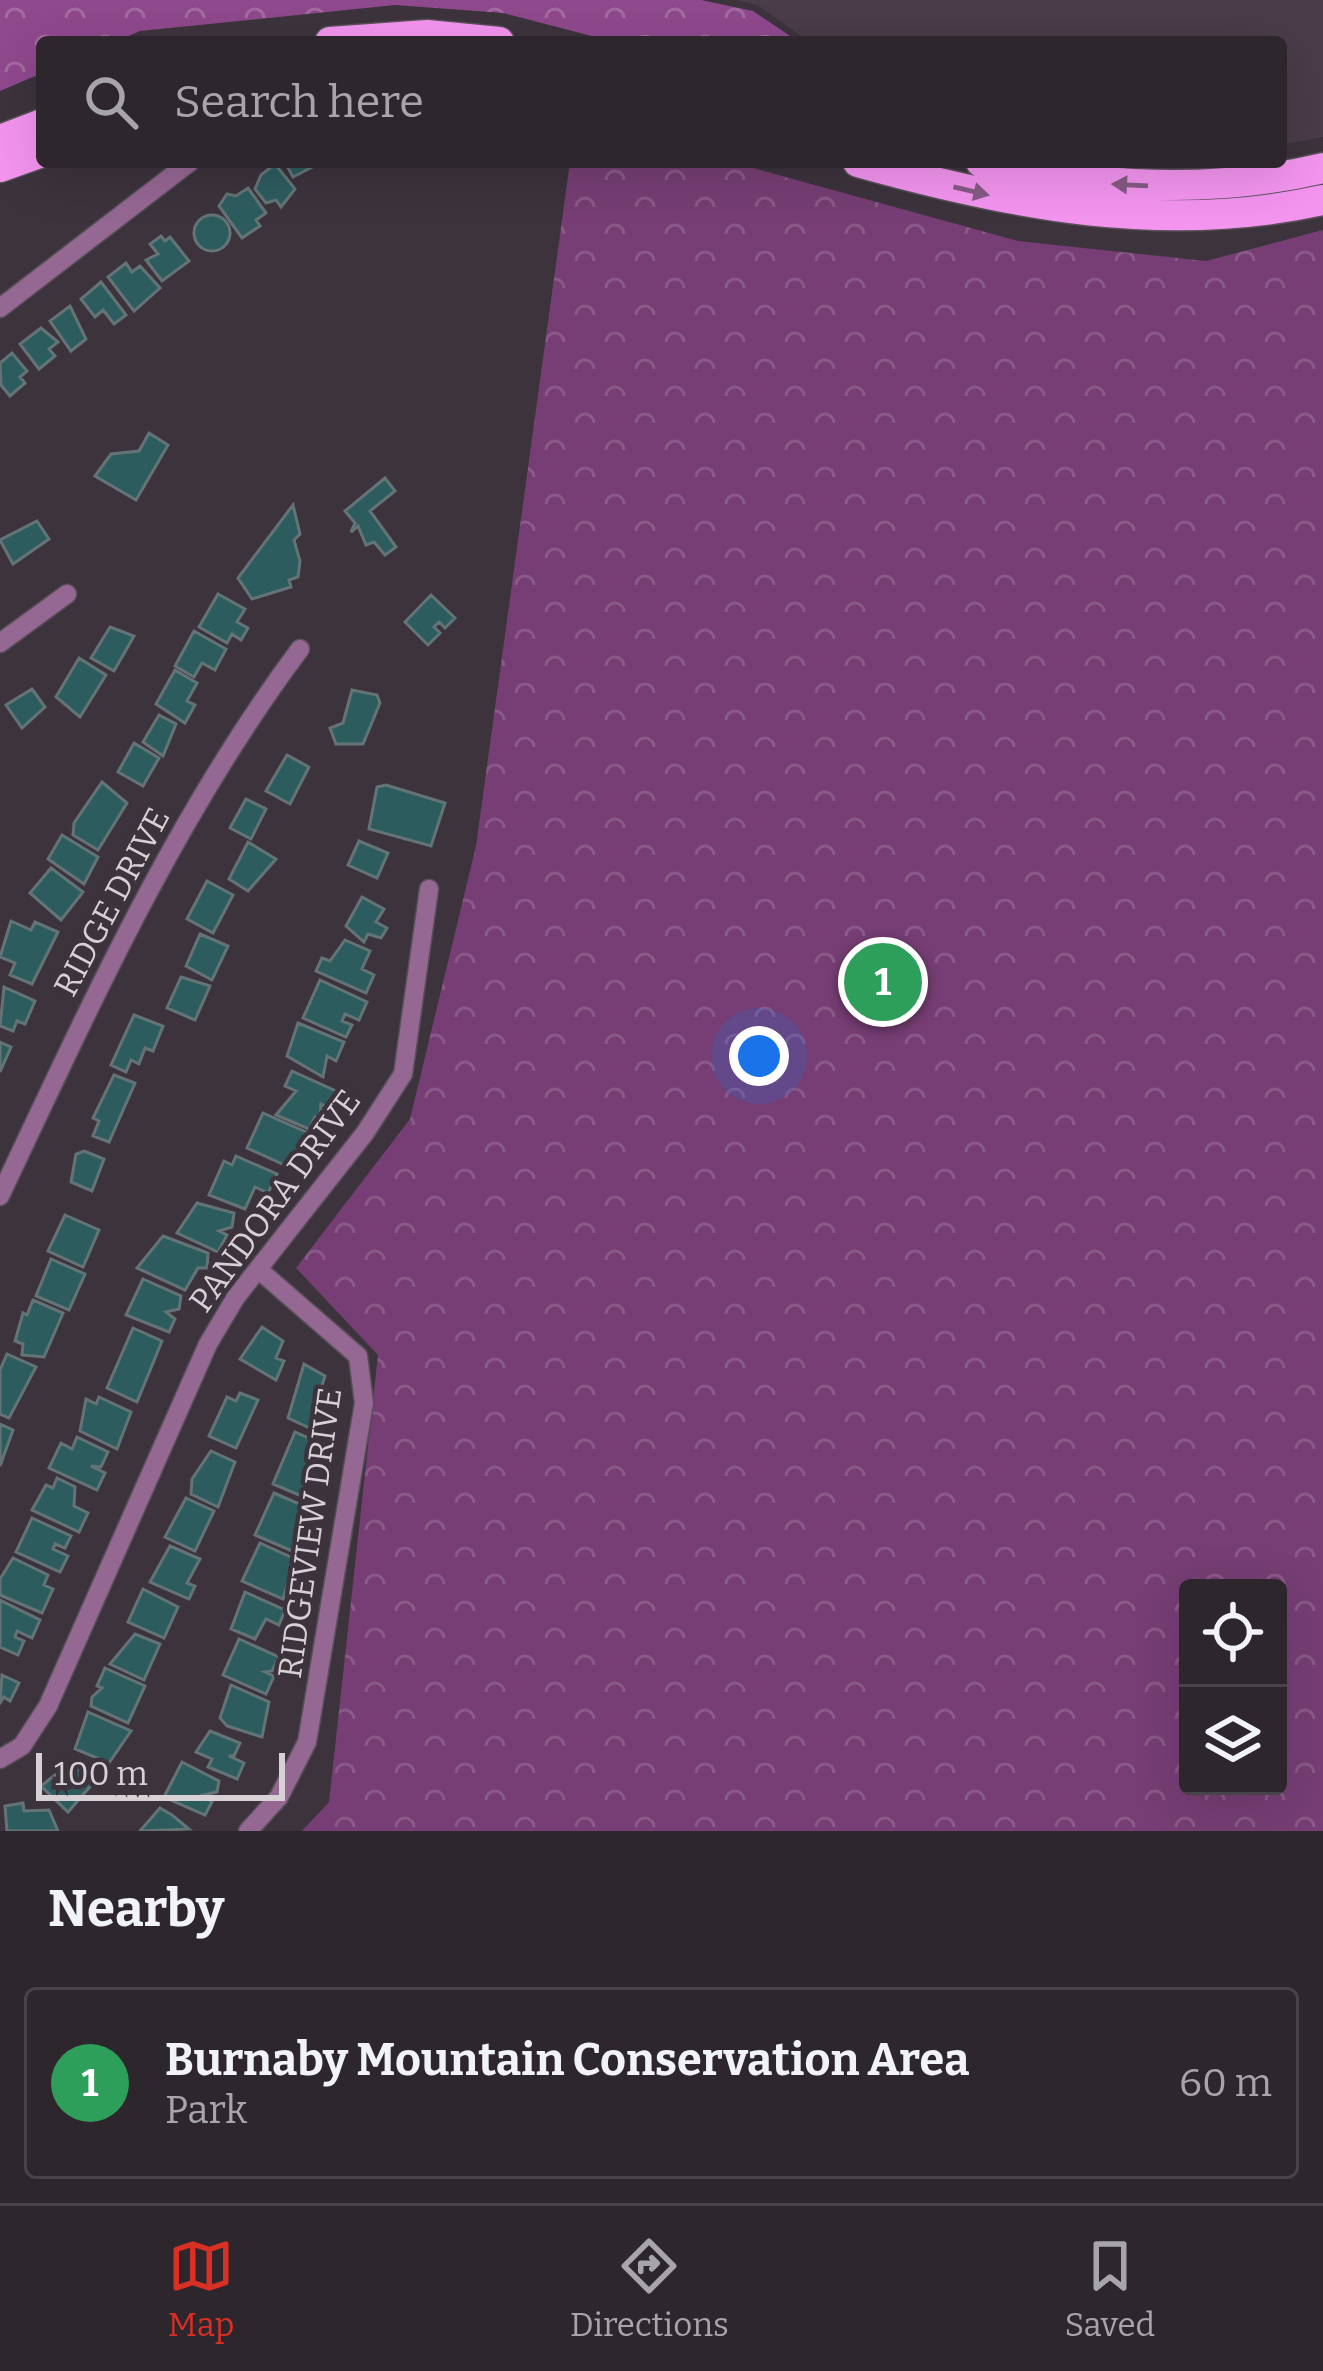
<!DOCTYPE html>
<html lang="en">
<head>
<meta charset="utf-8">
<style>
  body { margin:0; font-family:Bitter,serif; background:#393239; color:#f1f3f6 }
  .controls { position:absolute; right:36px; bottom:36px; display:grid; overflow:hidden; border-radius:12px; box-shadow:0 12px 48px #0002 }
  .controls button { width:108px; height:108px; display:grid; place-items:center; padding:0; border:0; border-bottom:3px solid #484349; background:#2d262d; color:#f1f3f6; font:60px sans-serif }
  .scale { position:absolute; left:36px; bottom:30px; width:249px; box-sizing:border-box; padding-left:12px; border:6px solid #d7d1d6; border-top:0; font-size:33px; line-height:42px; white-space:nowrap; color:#d7d1d6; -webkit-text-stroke:9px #3c333c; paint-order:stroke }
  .you { position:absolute; left:759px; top:1056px; width:42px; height:42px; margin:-30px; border:9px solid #fff; border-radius:50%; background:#1a73e8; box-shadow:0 0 0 18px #1a73e833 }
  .badge { display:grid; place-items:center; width:78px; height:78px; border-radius:50%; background:#d93025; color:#fff; font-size:39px; font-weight:700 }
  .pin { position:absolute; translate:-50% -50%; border:6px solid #fff; box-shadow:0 3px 12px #0006 }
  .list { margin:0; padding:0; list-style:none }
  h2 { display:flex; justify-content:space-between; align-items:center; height:156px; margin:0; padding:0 48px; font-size:51px }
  h2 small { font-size:39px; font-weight:400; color:#a7a5aa }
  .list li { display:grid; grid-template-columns:78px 1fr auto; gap:36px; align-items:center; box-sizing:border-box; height:192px; margin:0 24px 24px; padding:0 24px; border:3px solid #484349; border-radius:12px }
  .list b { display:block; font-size:45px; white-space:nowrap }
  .list p { margin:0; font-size:39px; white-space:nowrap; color:#a7a5aa }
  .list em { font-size:39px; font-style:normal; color:#a7a5aa }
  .icon { flex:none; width:66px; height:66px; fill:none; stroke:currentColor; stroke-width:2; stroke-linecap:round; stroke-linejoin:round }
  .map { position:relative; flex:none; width:1323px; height:1831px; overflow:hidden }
  .search { position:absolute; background:#2d262d; box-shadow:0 12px 48px #0002; left:36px; right:36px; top:36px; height:132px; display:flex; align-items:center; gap:30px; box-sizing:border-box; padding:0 42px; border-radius:12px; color:#a7a5aa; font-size:45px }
  .sheet { height:372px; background:#2d262d }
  nav { display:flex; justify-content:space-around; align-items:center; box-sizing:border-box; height:168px; border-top:3px solid #484349; background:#2d262d; font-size:33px; color:#a7a5aa }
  nav a { display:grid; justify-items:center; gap:6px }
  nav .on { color:#d93025 }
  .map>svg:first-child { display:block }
  .built { fill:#4a3c49 }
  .forest { fill:url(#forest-crowns) }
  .park { fill:url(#park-crowns); fill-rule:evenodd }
  .building { fill:#2d5c5f; stroke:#647476; stroke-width:3 }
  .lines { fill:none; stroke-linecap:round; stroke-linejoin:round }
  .minor-casing { stroke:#584f58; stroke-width:21 }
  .primary-casing { stroke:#584f58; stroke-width:33 }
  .minor { stroke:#956793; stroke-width:18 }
  .primary { stroke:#f394ef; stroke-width:30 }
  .oneway { fill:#855a84 }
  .labels { text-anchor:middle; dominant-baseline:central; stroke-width:9; stroke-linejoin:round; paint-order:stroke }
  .street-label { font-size:33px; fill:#d7d1d6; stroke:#3c333c }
</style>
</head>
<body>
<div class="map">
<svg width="1323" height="1831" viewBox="0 0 1323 1831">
  <defs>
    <pattern id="forest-crowns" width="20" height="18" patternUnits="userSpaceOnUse" patternTransform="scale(3)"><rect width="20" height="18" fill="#8f498d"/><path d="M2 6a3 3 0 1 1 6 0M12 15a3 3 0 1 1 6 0" fill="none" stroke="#a36ba1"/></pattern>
    <pattern id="park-crowns" width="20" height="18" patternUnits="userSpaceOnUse" patternTransform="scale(3)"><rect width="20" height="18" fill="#763e74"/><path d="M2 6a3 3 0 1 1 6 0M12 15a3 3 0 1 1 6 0" fill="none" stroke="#895987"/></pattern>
  </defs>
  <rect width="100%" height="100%" fill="#3c333c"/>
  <path class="built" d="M737,0H1323V137L1281,145V42H810L757,5Z"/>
  <path class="forest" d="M0,0H701L753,11L799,42H615L503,13L395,5L140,31L115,42H42V73L0,91Z"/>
  <path class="park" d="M570,162H731L1018,241L1206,261L1323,230V1831H302L329,1802L378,1355L296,1268L410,1119L476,846ZM1188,1588H1278V1786H1188Z"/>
  <path class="building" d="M285,162H322L293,177Z
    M275,164L295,189L281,207L276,200L266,203L255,189L261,175Z
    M248,188L266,213L256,220L260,226L242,238L219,206L227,194L236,196Z
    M194 233a18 18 0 1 1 36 0a18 18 0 1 1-36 0Z
    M161,236L165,241L170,237L189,261L162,281L146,260L158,254L150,244Z
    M126,263L132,272L140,266L160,288L134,311L108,277Z
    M101,282L126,315L114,324L103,310L95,317L81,299Z
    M70,306L86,339L71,351L50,321Z
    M41,328L58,342L49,349L55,356L39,369L20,344Z
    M12,353L27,371L20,377L25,383L10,396L1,385L0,363Z
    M149,433L168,445L136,500L95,476L111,454L139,451Z
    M385,478L395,491L370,511L396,547L385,555L374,542L366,545L358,526L351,532L355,523L345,511Z
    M293,505L300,534L294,540L300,561L298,577L289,580L291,587L252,599L238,578Z
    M37,521L49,539L13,564L0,540Z
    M218,594L245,609L237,622L248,628L241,640L232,634L227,643L199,627Z
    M431,595L455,618L445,628L439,622L434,627L440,633L428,645L405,622Z
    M110,627L134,636L114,671L91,658Z
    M194,631L226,649L215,670L202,663L194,677L175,666Z
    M79,658L106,675L80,717L56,697Z
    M175,670L197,683L187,701L195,705L185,723L156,704Z
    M32,689L45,707L22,728L6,705Z
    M352,690L377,695L380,703L363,744H336L330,728L343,723Z
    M159,715L176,724L163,756L143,742Z
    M134,743L159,758L143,786L118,772Z
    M287,755L309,767L290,804L266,791Z
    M102,782L127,803L98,850L73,835L74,823Z
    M386,785L445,803L431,846L369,829L377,787Z
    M246,799L266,809L251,839L230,828Z
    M62,835L98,857L84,884L48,859Z
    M359,841L388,853L377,878L348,865Z
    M248,842L276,859L248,891L229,879Z
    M51,868L83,892L61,920L30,893Z
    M207,881L233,895L213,933L187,919Z
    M362,897L384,909L376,922L387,928L381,938L368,934L364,942L346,926Z
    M11,921L31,930L35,922L58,932L32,984L10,975L15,963L0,957Z
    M200,934L228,946L212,980L186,966Z
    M345,940L370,951L362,969L374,975L366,993L316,971L322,958L330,961Z
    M181,977L210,986L195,1020L167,1008Z
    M320,980L367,1002L359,1020L345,1014L342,1021L352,1025L346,1037L303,1018Z
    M4,987L35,1001L25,1024L17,1021L13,1031L0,1026Z
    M134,1015L163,1026L153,1051L145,1048L139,1064L131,1060L126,1072L111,1065Z
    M298,1023L344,1042L336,1061L327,1056L323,1077L287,1056Z
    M0,1042L11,1047L0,1072Z
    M292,1071L336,1091L329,1108L321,1104L320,1119L315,1117L309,1129L276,1115L296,1091L285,1086Z
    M114,1075L135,1083L109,1142L93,1136L99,1121L93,1118Z
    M263,1113L306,1132L289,1167L247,1148Z
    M84,1151L104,1159L92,1191L71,1182L76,1154Z
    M236,1156L277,1174L268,1193L255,1187L245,1209L209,1195L224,1161L232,1165Z
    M197,1203L234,1213L232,1227L219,1231L227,1235L218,1252L177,1233Z
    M65,1215L99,1230L83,1267L48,1251Z
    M163,1236L208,1253L207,1268H198L185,1290L137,1268Z
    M51,1259L85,1274L69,1310L36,1296Z
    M143,1279L181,1296L179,1309L166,1312L175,1319L169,1332L126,1315Z
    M33,1300L63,1313L44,1357L22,1355L23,1344L15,1341L23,1313L27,1315Z
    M262,1327L283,1341L276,1358L284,1361L276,1380L240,1359Z
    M133,1328L162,1341L137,1402L107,1388Z
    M7,1354L36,1367L9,1418L0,1414V1370Z
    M304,1364L325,1376L321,1389L326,1397L316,1431L288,1418Z
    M240,1393L258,1400L236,1448L209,1436L227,1397L236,1401Z
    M99,1397L131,1412L117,1449L80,1431L86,1399L96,1404Z
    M0,1424L13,1430L0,1466Z
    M295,1432L313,1440L301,1496L273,1484Z
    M77,1437L108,1452L101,1467L91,1466L105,1473L97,1490L49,1468L61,1443L72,1449Z
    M211,1451L235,1462L218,1507L191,1494L192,1479Z
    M57,1478L75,1487L74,1506L88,1513L79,1532L32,1510L46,1485L53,1488Z
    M274,1493L304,1506L298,1520L304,1523L292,1551L255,1535Z
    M186,1498L214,1511L195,1551L165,1537Z
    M32,1518L71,1536L65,1548L55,1544L53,1549L68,1556L60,1572L16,1552Z
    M260,1543L295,1559L283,1599L242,1581Z
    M170,1546L200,1559L187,1583L195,1586L189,1599L150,1582Z
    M13,1558L48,1575L44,1585L53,1589L42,1613L0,1595V1579Z
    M143,1589L178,1607L164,1638L128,1622Z
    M245,1592L285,1610L279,1625L266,1619L255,1639L231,1629Z
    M0,1600L40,1620L32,1638L17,1631L15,1637L24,1641L18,1655L0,1647Z
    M135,1634L160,1644L144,1680L110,1664Z
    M239,1639L279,1657L272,1671L265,1672L274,1676L266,1694L223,1675Z
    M105,1668L145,1686L128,1723L91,1706L92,1697L102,1688L97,1686Z
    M2,1675L19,1683L10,1701L4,1697L0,1703Z
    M231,1685L269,1702L262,1737L227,1726L220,1718Z
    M88,1712L131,1731L109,1763L75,1749Z
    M210,1731L240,1743L234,1756H229L244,1763L237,1779L208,1767L212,1759L196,1752Z
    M182,1762L219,1781L217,1792L203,1795L212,1802L205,1815L164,1797Z
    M70,1763L95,1781L68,1812L41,1786Z
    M23,1803L24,1811L49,1810L58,1831H7L5,1806Z
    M160,1808L172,1815L189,1829L140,1831Z"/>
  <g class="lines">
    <g class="minor-casing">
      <path id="minor" d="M0,308L190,162
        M0,643L67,594
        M0,1196C89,1008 175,816 300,649
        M0,1759L22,1746L48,1706L208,1344L236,1297L365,1133L403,1074L429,889
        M248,1831L279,1797L307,1742L364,1403L358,1356L259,1270"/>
    </g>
    <g class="primary-casing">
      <path id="primary" d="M330,42L427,35L499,42
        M0,140L42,124
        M858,162C1011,205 1165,235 1323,200
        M981,162C1094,188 1209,195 1323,168
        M0,167L42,152"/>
    </g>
    <use href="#minor" class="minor"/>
    <use href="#primary" class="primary"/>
  </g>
  <defs><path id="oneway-solid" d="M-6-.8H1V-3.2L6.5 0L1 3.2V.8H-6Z" transform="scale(3)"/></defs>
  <g class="oneway">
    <use href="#oneway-solid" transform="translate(1130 185) rotate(-177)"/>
    <use href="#oneway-solid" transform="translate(971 191) rotate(13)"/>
  </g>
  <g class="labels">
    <g class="street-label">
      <text transform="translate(112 902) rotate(-62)">RIDGE DRIVE</text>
      <text transform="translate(275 1201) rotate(-54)">PANDORA DRIVE</text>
      <text transform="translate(310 1533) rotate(-82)">RIDGEVIEW DRIVE</text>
    </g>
  </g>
</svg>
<div class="controls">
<button><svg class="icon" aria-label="locate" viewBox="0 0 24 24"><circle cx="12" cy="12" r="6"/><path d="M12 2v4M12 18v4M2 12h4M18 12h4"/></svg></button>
<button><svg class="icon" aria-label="layers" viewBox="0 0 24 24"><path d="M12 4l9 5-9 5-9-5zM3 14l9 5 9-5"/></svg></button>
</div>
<div class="scale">100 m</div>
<div class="you"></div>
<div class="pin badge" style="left:883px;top:982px;background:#2e9e5b">1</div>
<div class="search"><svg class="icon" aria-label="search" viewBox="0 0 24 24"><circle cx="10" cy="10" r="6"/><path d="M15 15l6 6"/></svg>Search here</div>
</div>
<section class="sheet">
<h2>Nearby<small></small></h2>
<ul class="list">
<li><span class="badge" style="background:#2e9e5b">1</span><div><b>Burnaby Mountain Conservation Area</b><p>Park</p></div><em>60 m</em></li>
</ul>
</section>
<nav>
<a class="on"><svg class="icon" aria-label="map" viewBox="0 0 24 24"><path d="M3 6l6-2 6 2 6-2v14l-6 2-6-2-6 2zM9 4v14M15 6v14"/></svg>Map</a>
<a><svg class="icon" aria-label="directions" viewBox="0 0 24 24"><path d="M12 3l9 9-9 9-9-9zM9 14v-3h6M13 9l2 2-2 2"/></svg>Directions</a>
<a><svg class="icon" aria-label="saved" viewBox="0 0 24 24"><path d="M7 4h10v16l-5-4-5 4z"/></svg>Saved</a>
</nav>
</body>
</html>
